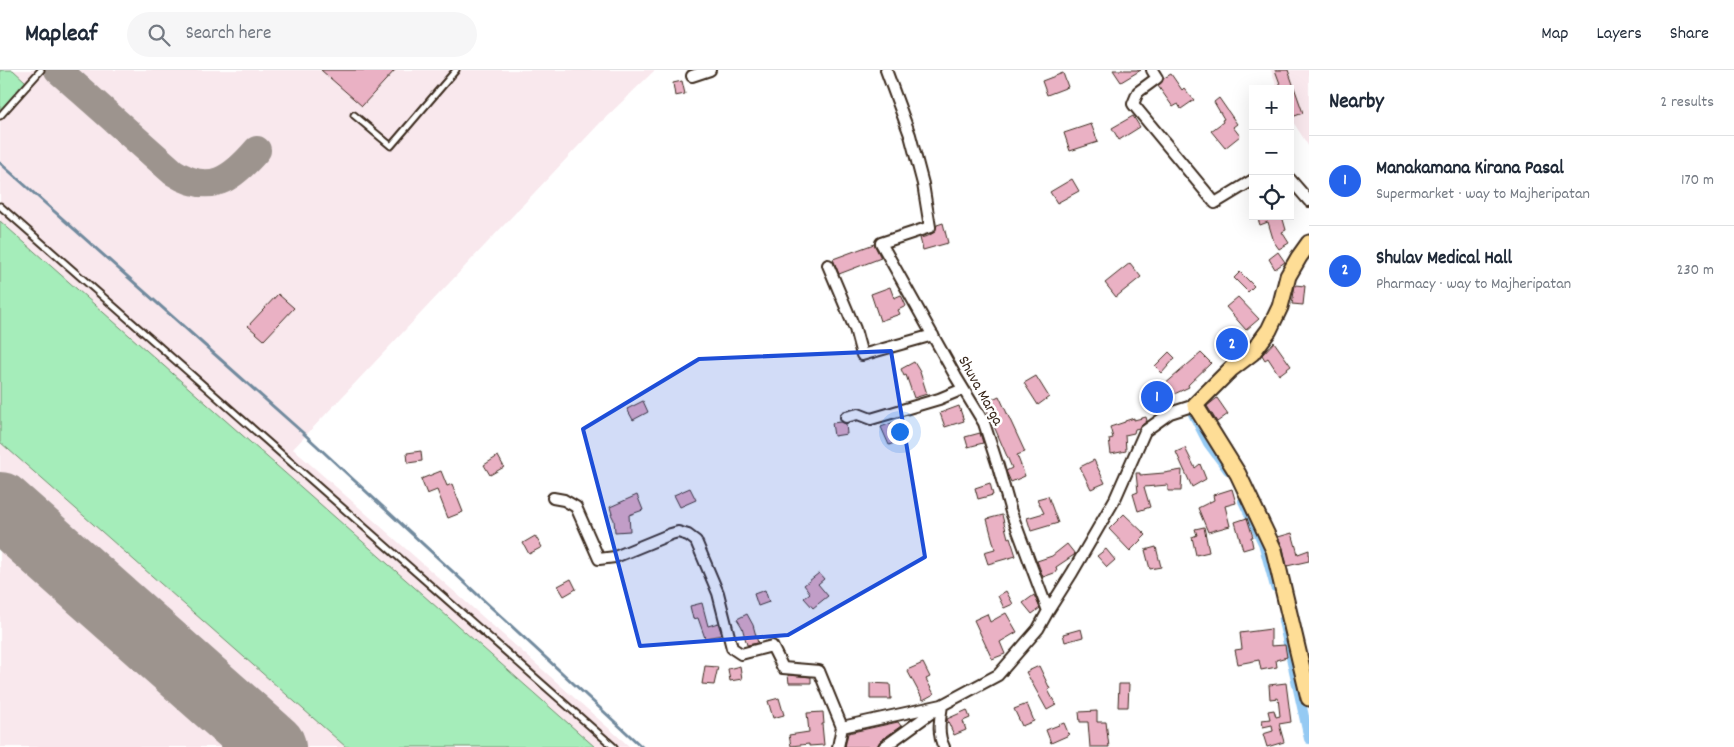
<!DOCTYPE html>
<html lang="en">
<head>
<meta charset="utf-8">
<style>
  body { margin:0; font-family:Dekko,sans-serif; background:#f6f6f7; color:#1f2937 }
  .controls { position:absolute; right:15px; top:15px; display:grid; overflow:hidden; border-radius:0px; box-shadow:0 5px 20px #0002 }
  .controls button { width:45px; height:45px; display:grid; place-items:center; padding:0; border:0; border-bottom:1px solid #e0e1e3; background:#fff; color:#1f2937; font:25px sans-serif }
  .you { position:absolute; left:899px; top:361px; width:18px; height:18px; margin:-12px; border:4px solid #fff; border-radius:50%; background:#1a73e8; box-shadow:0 0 0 8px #1a73e833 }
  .badge { display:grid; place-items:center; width:32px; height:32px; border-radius:50%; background:#2563eb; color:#fff; font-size:16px; font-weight:700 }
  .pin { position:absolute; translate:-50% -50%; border:2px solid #fff; box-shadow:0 1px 5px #0006 }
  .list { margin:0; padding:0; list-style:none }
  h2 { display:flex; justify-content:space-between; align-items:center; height:65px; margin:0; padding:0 20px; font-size:21px }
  h2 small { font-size:16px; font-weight:400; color:#747a83 }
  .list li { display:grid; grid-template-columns:32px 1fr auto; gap:15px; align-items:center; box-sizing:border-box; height:90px; padding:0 20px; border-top:1px solid #e0e1e3 }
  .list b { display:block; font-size:19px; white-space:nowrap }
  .list p { margin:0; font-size:16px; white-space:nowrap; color:#747a83 }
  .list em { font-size:16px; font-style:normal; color:#747a83 }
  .icon { flex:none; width:28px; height:28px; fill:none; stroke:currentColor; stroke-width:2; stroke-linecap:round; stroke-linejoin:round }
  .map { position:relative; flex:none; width:1309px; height:677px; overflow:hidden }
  header { display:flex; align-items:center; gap:30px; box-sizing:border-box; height:70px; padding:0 25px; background:#fff; border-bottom:1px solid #e0e1e3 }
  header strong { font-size:24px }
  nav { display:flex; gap:28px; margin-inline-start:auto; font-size:18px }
  .search { width:350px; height:45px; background:#f6f6f7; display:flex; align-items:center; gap:12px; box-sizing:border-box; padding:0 18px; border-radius:28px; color:#747a83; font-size:19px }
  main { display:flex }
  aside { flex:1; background:#fff }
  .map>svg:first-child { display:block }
  .built { fill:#f9e8ed }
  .green { fill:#a5edba; stroke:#708c6c }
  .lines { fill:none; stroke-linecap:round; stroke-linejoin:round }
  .stream { stroke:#718a9e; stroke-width:3 }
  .canal { stroke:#95caf3; stroke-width:10 }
  .taxiway { stroke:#9d948e; stroke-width:28 }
  .runway { stroke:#9d948e; stroke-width:68 }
  .building { fill:#eab1c4; stroke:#3b2a1e }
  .lane-casing { stroke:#3b2a1e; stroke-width:9 }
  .street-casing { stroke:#3b2a1e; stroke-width:14 }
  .primary-casing { stroke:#3b2a1e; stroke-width:19 }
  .lane { stroke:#fff; stroke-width:5 }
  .street { stroke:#fff; stroke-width:10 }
  .primary { stroke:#fedd96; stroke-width:15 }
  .marked { fill:#1d4ed8; fill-opacity:0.2; stroke:#1d4ed8; stroke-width:4; stroke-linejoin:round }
  .labels { text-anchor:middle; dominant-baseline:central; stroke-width:5; stroke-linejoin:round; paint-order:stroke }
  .street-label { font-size:16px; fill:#3b2a1e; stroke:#fff }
</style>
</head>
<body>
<header>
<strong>Mapleaf</strong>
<div class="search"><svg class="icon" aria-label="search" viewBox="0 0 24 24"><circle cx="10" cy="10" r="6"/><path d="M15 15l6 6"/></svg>Search here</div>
<nav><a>Map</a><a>Layers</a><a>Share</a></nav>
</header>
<main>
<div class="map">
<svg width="1309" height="677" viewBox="0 0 1309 677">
  <rect width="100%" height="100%" fill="#fff"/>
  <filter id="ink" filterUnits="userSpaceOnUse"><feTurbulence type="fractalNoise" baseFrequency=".02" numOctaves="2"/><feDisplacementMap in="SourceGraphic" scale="10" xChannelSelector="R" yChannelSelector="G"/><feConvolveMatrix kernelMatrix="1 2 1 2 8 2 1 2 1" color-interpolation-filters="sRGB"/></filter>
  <g filter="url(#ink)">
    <path class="built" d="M0,0H655L600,53L293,379L630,677H0Z
      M1271,0H1309V77L1290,47V19H1278Z"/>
    <path class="green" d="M0,0H13L26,12L0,41Z
      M0,151L595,677H346L0,372Z"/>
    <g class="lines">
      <path class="stream" d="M0,93L302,362L642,677"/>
      <path class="canal" d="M1193,344L1208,373L1228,400
        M1243,431L1263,473L1275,517
        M1283,551L1309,669"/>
      <path class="taxiway" d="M58,0L173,102C210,126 232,109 257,80"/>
      <path class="runway" d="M0,436L272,677"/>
    </g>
    <path class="building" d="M321,0H395L362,36Z
      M1113,0H1141L1121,12Z
      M1275,0H1288L1303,43L1292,47L1290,42V19H1282Z
      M1063,3L1068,17L1047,25L1042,11Z
      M1171,4L1182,20L1184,18L1194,30L1181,39L1178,34L1173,37L1158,16L1164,8Z
      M682,11L685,24L675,26L673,13Z
      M1219,28L1237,54L1233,57L1240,66L1225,78L1211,61L1223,52L1222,50L1224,49L1214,32Z
      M1133,46L1140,57L1119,70L1112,58Z
      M1091,54L1098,72L1070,81L1064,63Z
      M1072,109L1079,121L1057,133L1050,122Z
      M1257,146H1282L1286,160L1282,162L1289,173L1279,179L1274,172L1268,152L1260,155Z
      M943,153L948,173L923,180L920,168L928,166L935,162L937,155Z
      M874,174L881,188L839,204L833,189Z
      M1278,182L1285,192L1275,199L1269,189Z
      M1130,193L1141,207L1116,227L1105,213Z
      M1240,202L1254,216L1248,222L1234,208Z
      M1295,215L1305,216L1303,235L1292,234Z
      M890,217L894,228L901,225L906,236L898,240L900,244L880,251L871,224Z
      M278,224L294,238L264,270L248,256Z
      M1238,227L1259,249L1246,260L1226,237Z
      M1274,272L1291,296L1279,305L1268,288L1265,290L1262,285Z
      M1169,282L1175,288L1162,303L1155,296Z
      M1201,283L1211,293L1188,315L1189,317L1166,328L1169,332L1159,339H1156L1149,328Z
      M914,292L920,302L927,324L914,328L906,305L904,306L901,299Z
      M1036,306L1049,327L1038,335L1024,313Z
      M999,326L1025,382L1017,385L1025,406L1011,412L1006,401L1012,398L984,333Z
      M1217,328L1228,344L1217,352L1207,336Z
      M643,331L648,342L633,350L627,339Z
      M959,336L964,351L945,357L940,343Z
      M1146,347L1147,351L1139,358L1135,359L1134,363L1125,365L1126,381L1111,384L1109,369L1113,368L1110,357L1125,352V351L1134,348V350Z
      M841,352L846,354L847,364L834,366L832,353Z
      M894,352L902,370L889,375L881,357Z
      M980,363L983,373L968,377L965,367Z
      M1185,378L1195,398L1200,394L1206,409L1192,417L1176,382Z
      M421,381L422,391L408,393L407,383Z
      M498,386L504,397L490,405L484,395Z
      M1094,390L1105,413L1091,419L1080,397Z
      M1182,400L1181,421H1168V415L1144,417L1150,437L1138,441L1133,424L1138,422L1136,403H1140V405L1164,403Z
      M441,401L447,416L452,414L463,442L448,448L437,420L427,424L421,409Z
      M990,413L993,425L978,429L975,418Z
      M690,418L696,430L680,437L674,425Z
      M1232,419L1236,433L1225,436L1230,456L1208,462L1198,438L1214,430L1213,425Z
      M637,425L643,440L629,445L630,461L615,462L614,450L611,444H612L610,437Z
      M1048,426L1058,453L1031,461L1027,448L1044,443L1037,429Z
      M1124,444L1146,465L1130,481L1109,459Z
      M1002,445L1008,468L1010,467L1016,486L988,494L984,482L995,479L987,449Z
      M1247,448L1253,467H1251L1253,477L1243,480L1235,452Z
      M1204,457L1209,482L1196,485L1192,467L1197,465L1195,459Z
      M1292,463L1298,484L1309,480V491L1287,496L1283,478L1278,467Z
      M535,466L542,477L529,484L523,473Z
      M1067,474L1075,484L1074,485L1056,497L1057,502L1043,507L1037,491L1052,486Z
      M1156,477L1161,497L1150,499L1145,480Z
      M1106,479L1115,490L1107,497L1097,486Z
      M819,503L824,509L818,514L828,526L813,538L804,528L810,523L804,515Z
      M571,509L576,519L564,526L558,516Z
      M765,520L769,532L758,536L754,524Z
      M1006,521L1013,534L1004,538L998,526Z
      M1034,525L1040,538L1032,544L1023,533Z
      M702,533L708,556L718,553L722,565L705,568L698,548L693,549L690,536Z
      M1006,543L1017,562L1000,572L1005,584L992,589L974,550L987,544L990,552Z
      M747,544L753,555L758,573L747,575L742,557L737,549Z
      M1081,559L1083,567L1065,572L1063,564Z
      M1271,559V576L1285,575L1287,587L1276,590L1277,597L1261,600L1259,590L1238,594L1235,580L1242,579L1240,563Z
      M923,593L930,607L926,609L934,624L923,630L907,600Z
      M705,596L718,597L714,615L702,614Z
      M740,596L742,609L730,611L728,599Z
      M1039,596L1050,619L1048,620L1056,635L1047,640L1026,602Z
      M788,605L811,607V613H789Z
      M870,613L890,614L891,629H870Z
      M1286,613L1291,652L1279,654L1284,672L1267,677L1263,664L1273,661L1272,655L1263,657L1262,650L1270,649L1268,641L1274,640L1276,647L1280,646L1278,628L1270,629L1269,615Z
      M1119,614H1129L1128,637H1118Z
      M779,628L784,645L773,648L768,631Z
      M1027,634L1034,651L1022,656L1014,639Z
      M967,640L970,648L963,651L966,660L954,665L947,649Z
      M1097,641V652H1106L1109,677H1090L1088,652H1080L1079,642Z
      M823,642L824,654H822L824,675L809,676V674L791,676L789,665L809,662L807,643Z
      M898,652L901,656L880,671L877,677H845L848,663Z
      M1064,653L1069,665L1051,673L1046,660Z"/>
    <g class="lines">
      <g class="lane-casing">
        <path id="lane" d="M354,45L391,76L456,0
          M0,46L41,0
          M0,136L614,677"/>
      </g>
      <g class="street-casing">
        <path id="street" d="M886,0L910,65L923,114L930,157L881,173L956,307L984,353L998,396L1011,442L1048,541
          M1152,0L1157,8L1138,22L1133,34L1215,133L1253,110
          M692,6L710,0
          M1290,109L1309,131
          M828,195L855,259L862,285L933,265
          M846,347L858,344L871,349L939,329L963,319
          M553,428L564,430L576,437L599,489L615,487L671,464L678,462L688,465L696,471L718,523L732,578L741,584L772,576L783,598L819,601L842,657
          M838,677L842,657L942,635L998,605L1038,559L1048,541L1072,503L1115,429L1145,361L1170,343L1195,335
          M884,677L942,635C940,649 937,664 944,677"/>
      </g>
      <g class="primary-casing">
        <path id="primary" d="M1309,173L1299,187L1288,206L1280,237L1269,260L1252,283L1231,299L1195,335L1238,404L1274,480L1309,628"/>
      </g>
      <use href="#lane" class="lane"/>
      <use href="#street" class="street"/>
      <use href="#primary" class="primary"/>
    </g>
  </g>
  <path class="marked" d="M891,281L925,487L788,565L640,576L583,359L699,289Z"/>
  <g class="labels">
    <g class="street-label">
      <text transform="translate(980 321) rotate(61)">Shuva Marga</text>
    </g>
  </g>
</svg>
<div class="controls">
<button>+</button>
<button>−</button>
<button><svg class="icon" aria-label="locate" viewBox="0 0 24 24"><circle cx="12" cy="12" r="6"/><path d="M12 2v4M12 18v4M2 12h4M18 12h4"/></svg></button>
</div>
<div class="you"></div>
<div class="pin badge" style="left:1157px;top:327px">1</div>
<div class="pin badge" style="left:1232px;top:274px">2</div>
</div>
<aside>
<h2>Nearby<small>2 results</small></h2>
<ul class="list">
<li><span class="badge">1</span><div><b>Manakamana Kirana Pasal</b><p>Supermarket · way to Majheripatan</p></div><em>170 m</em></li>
<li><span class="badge">2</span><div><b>Shulav Medical Hall</b><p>Pharmacy · way to Majheripatan</p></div><em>230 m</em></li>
</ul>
</aside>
</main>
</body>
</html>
